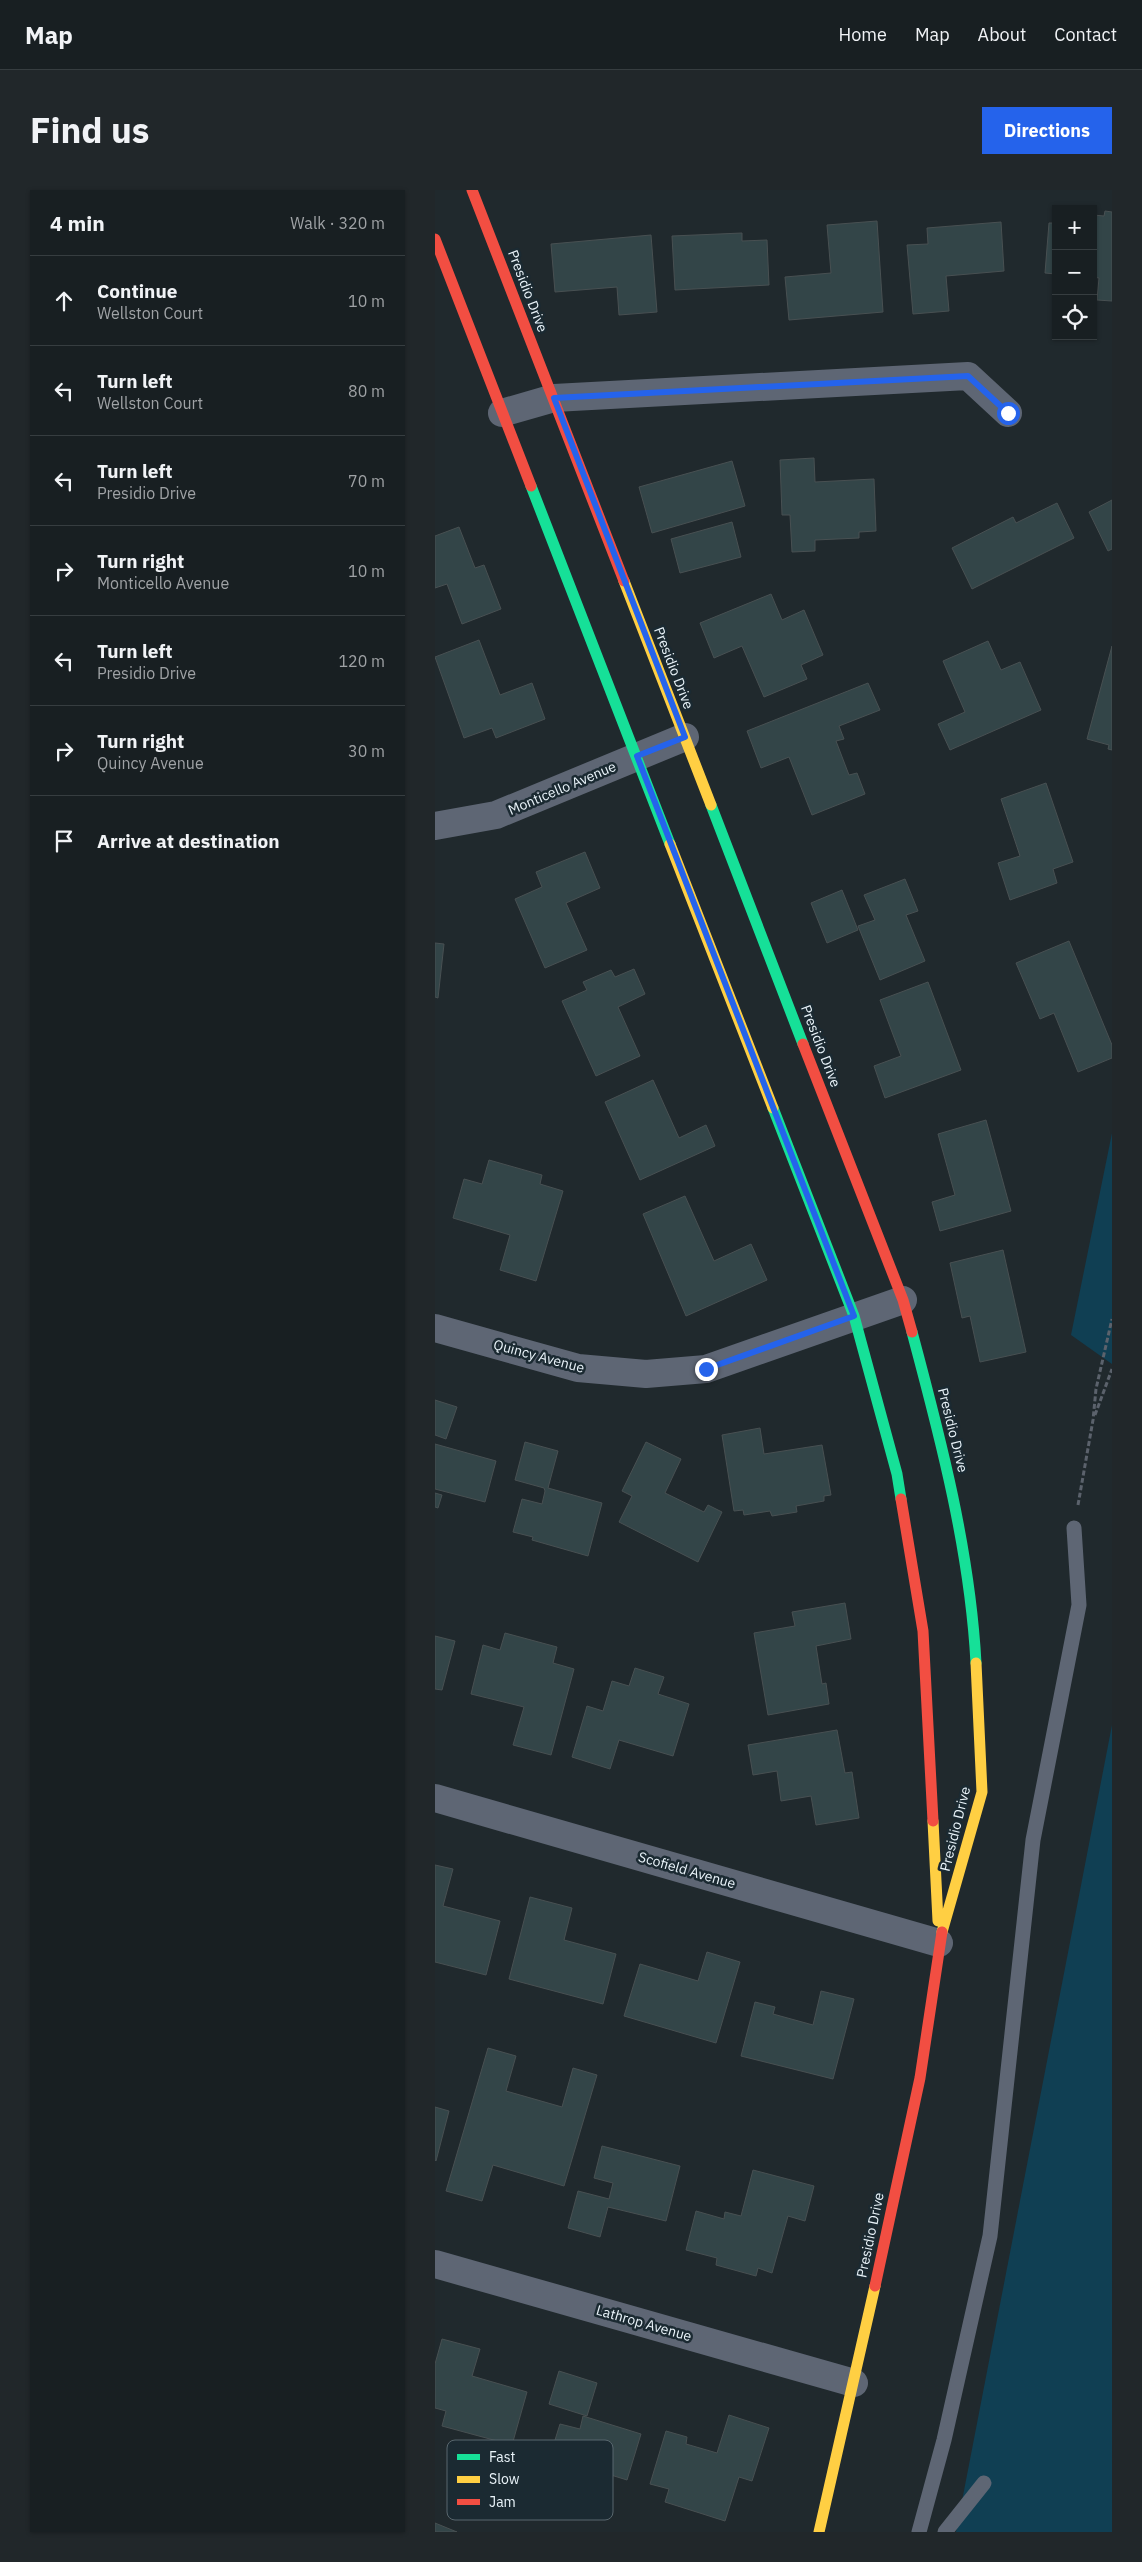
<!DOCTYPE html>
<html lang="en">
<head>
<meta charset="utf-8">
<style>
  body { margin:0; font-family:"IBM Plex Sans",sans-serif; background:#21272a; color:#f1f3f6 }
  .controls { position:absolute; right:15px; top:15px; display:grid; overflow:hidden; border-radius:0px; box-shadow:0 1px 4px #0004 }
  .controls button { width:45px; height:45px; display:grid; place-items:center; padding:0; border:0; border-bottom:1px solid #363d40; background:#181f22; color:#f1f3f6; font:25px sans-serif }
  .stop { position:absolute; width:15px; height:15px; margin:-11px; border:4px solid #2563eb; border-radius:50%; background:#fff }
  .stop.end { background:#2563eb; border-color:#fff; box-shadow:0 1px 5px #0008 }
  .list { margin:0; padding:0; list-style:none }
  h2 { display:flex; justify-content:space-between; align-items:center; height:65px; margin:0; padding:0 20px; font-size:21px }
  h2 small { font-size:16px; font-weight:400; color:#9fa2a5 }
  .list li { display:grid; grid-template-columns:32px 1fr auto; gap:15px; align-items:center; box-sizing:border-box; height:90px; padding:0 20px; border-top:1px solid #363d40 }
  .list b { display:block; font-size:19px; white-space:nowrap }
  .list p { margin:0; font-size:16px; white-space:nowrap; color:#9fa2a5 }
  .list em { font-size:16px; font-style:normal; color:#9fa2a5 }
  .icon { flex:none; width:28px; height:28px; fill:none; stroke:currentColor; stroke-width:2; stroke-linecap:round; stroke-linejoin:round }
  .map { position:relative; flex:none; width:677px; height:2342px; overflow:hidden; border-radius:0px }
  header { display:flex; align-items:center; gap:30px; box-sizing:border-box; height:70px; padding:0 25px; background:#181f22; border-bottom:1px solid #363d40 }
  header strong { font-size:24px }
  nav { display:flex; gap:28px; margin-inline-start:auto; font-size:18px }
  .intro { display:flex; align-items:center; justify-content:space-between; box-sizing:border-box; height:120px; padding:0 30px }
  h1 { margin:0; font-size:35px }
  .button { padding:12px 22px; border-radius:0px; background:#2563eb; color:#fff; font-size:18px; font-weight:700 }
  main { display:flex; gap:30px; padding:0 30px }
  aside { flex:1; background:#181f22; border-radius:0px; box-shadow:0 1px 4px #0004 }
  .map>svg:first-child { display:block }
  .green { fill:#103f53 }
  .building { fill:#334548; stroke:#485052 }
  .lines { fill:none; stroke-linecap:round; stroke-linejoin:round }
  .path { stroke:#5b626c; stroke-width:3; stroke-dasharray:5 2.5; stroke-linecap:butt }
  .lane { stroke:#5e6674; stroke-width:15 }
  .street { stroke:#5e6674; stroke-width:28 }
  .fast { stroke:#16e098; stroke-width:11 }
  .slow { stroke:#ffcf43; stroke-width:11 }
  .jam { stroke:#f24e42; stroke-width:11 }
  .route { stroke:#2563eb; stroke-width:6 }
  .labels { text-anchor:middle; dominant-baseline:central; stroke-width:5; stroke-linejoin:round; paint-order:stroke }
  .street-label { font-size:14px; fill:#eaf4fa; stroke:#1b2a32 }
  .key { fill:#1b2a32; stroke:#59676e; stroke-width:1 }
  .key-label { font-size:14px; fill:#eaf4fa }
</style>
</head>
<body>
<header>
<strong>Map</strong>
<nav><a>Home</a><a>Map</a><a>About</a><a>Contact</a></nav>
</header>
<div class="intro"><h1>Find us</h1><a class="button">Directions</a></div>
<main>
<aside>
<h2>4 min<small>Walk · 320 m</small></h2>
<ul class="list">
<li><svg class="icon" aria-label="ahead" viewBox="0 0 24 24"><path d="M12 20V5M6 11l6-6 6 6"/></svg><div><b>Continue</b><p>Wellston Court</p></div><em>10 m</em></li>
<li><svg class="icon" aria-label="left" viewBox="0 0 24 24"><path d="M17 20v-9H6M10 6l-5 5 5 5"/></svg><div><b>Turn left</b><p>Wellston Court</p></div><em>80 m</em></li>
<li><svg class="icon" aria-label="left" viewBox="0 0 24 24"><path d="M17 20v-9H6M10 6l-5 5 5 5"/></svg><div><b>Turn left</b><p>Presidio Drive</p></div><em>70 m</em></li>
<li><svg class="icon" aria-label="right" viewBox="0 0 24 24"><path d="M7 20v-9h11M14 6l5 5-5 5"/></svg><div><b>Turn right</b><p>Monticello Avenue</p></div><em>10 m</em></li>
<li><svg class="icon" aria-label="left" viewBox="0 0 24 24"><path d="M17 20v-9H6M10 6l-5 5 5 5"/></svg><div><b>Turn left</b><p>Presidio Drive</p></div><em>120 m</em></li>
<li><svg class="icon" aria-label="right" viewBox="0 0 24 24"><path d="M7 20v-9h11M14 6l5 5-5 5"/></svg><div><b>Turn right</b><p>Quincy Avenue</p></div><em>30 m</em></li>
<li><svg class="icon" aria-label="arrive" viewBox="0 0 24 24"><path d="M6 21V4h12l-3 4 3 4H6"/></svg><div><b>Arrive at destination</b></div></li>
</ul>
</aside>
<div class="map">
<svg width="677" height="2342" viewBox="0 0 677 2342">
  <rect width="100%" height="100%" fill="#20292d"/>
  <path class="green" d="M677,943V1174L636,1145Z
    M677,1535V2342H521Z"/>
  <path class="building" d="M670,21L677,22V111L662,110L664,88L658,87V25L669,26Z
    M442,31L448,122L354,130L350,87L396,83L392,35Z
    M566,32L569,81L511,86L514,121L478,124L472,55L493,54L492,38Z
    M614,33H621V84L610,83Z
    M307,43V51L332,50L334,95L240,100L237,46Z
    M216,45L222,122L184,125L182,97L120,102L116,54Z
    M379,268L380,292L439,289L441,341L424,342V348L380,350V361L357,362L355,325H347L345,270Z
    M297,271L310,316L217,343L204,297Z
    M677,310V359L673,361L654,322Z
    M622,313L639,348L537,399L517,358L578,327L581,333Z
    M297,332L306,367L245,383L236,349Z
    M24,337L40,378L49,375L66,419L27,434L12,394L0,398V346Z
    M336,404L347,430L369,420L388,465L366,475L372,489L329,507L307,456L279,468L265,433Z
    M44,450L65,505L97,493L110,529L61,548L57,538L29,548L0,467Z
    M553,451L566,480L585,472L606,520L515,560L503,534L530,522L508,471Z
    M677,456V560L673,559L674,555L652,549Z
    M433,493L445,520L404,536L409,549L401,551L414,585L422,583L430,604L377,625L354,567L326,578L312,541Z
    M611,593L638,672L618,679L622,693L575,710L563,673L585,666L566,609Z
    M150,662L165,698L131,713L152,760L110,778L80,709L107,697L101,682Z
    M470,689L483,721L471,725L490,771L445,790L423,736L440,730L429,705Z
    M407,700L423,740L392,753L376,713Z
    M634,751L677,855V868L643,882L619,823L605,829L581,773Z
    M0,753L9,754L3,808L0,807Z
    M199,779L210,804L183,817L205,866L161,886L127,811L152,800L148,792L176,780L180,787Z
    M493,792L526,880L450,908L439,876L466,866L445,810Z
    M218,890L244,948L271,935L280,956L205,990L170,912Z
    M551,930L576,1021L505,1041L497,1012L520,1005L503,944Z
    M54,970L107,985L105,994L128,1001L101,1091L65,1080L75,1045L18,1028L29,989L47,994Z
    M250,1006L279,1071L316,1054L332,1090L251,1126L208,1024Z
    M568,1060L591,1162L545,1172L535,1126L527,1128L515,1073Z
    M0,1210L22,1217L11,1249L0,1245Z
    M325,1238L329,1264L387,1255L396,1305L389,1306V1311L361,1316L362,1322L337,1326L335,1321L309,1325L308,1320L299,1321L287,1245Z
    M90,1252L123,1261L113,1298L167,1313L153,1366L97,1350L98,1347L78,1342L87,1309L107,1314L110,1301L109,1298L80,1290Z
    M211,1252L246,1269L230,1303L269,1322L273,1315L287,1322L263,1372L184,1332L197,1306L187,1301Z
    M0,1254L61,1271L50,1312L0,1299Z
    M0,1303L7,1305L3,1318L0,1317Z
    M410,1413L416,1449L381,1456L387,1494L391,1493L394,1514L333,1525L319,1443L360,1436L357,1422Z
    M70,1443L122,1457L118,1473L139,1479L116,1565L78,1555L89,1517L36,1504L48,1455L65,1460Z
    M0,1446L20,1451L7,1500L0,1499Z
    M200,1478L229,1487L223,1504L254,1514L238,1566L184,1550L175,1579L137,1567L152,1516L168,1521L177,1491L194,1496Z
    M402,1540L410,1583L417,1582L424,1628L381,1635L376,1606L346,1611L342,1581L318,1585L313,1555Z
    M0,1675L18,1679L8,1716L65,1731L51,1785L0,1772Z
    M95,1707L137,1718L129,1750L181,1764L168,1814L74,1789Z
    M272,1762L305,1772L281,1853L189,1826L205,1774L263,1791Z
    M386,1801L419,1809L398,1889L306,1866L320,1812L340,1817L338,1824L378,1835Z
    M53,1858L81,1866L71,1901L127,1917L138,1878L162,1885L129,1996L58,1975L47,2011L11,2001Z
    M0,1917L14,1921L1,1971L0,1970Z
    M167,1956L245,1976L231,2031L173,2017L165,2047L133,2038L143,2001L174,2009L178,1993L159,1988Z
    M318,1980L379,1996L370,2031L353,2026L337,2083L323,2078L321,2086L281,2075L282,2068L251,2060L261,2021L289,2029L290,2022L306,2026Z
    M7,2149L45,2159L37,2186L92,2202L77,2255L7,2236L11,2221L0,2218V2174Z
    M124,2181L162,2193L152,2226L114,2214Z
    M294,2225L334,2238L317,2291L304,2287L290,2331L230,2312L234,2299L215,2294L231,2241L252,2247L251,2254L282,2263Z
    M148,2226L206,2244L192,2290L115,2266L125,2234L145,2239Z
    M0,2333L22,2342H0Z"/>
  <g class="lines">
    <path class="path" d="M660,1225L677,1179
      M643,1315L658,1230L661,1199L677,1129"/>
    <path class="lane" d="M484,2342L509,2250L555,2046L598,1650L644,1415L639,1338
      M510,2342L549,2293"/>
    <path class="street" d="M67,223L119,208L533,186L573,223
      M0,636L61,625L250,547
      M0,1138L143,1178L211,1184L271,1179L468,1110
      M0,1608L504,1753
      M0,2074L419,2193"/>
    <path class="fast" d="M96,296L235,654
      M276,615L368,854
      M338,918L419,1126L462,1284L466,1309
      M477,1142C506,1250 535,1361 541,1473"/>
    <path class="slow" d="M189,391L276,615
      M235,654L338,918
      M498,1631L503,1731
      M507,1742L547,1602L541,1473
      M384,2342L440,2096"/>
    <path class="jam" d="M37,0L189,391
      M0,49L96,296
      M368,854L468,1110L477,1142
      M466,1309L488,1441L498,1631
      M440,2096L485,1888L507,1742"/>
  </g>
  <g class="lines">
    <path class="route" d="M271,1179L419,1126L202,566L250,547L119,208L533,186L573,223"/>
  </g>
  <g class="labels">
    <g class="street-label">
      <text transform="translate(93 101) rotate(69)">Presidio Drive</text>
      <text transform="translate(239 478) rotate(69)">Presidio Drive</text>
      <text transform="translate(127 598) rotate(-23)">Monticello Avenue</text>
      <text transform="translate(386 856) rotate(69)">Presidio Drive</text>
      <text transform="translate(104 1166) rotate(15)">Quincy Avenue</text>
      <text transform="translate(518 1240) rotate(76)">Presidio Drive</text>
      <text transform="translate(520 1639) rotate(-76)">Presidio Drive</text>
      <text transform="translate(252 1680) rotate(16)">Scofield Avenue</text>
      <text transform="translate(435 2045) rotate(-78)">Presidio Drive</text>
      <text transform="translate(209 2133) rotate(16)">Lathrop Avenue</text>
    </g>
  </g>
  <rect x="12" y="2250" width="166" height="80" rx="8" class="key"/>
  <rect x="22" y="2264" width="23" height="6" fill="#16e098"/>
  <rect x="22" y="2286" width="23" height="7" fill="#ffcf43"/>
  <rect x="22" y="2309" width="23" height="6" fill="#f24e42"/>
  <g class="key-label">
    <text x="54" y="2272">Fast</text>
    <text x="54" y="2294">Slow</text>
    <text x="54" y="2317">Jam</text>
  </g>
</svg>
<div class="controls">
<button>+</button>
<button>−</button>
<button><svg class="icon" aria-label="locate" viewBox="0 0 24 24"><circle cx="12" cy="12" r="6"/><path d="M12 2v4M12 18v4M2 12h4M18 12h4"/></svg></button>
</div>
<div class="stop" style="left:573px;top:223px"></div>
<div class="stop end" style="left:271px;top:1179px"></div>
</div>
</main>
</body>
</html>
